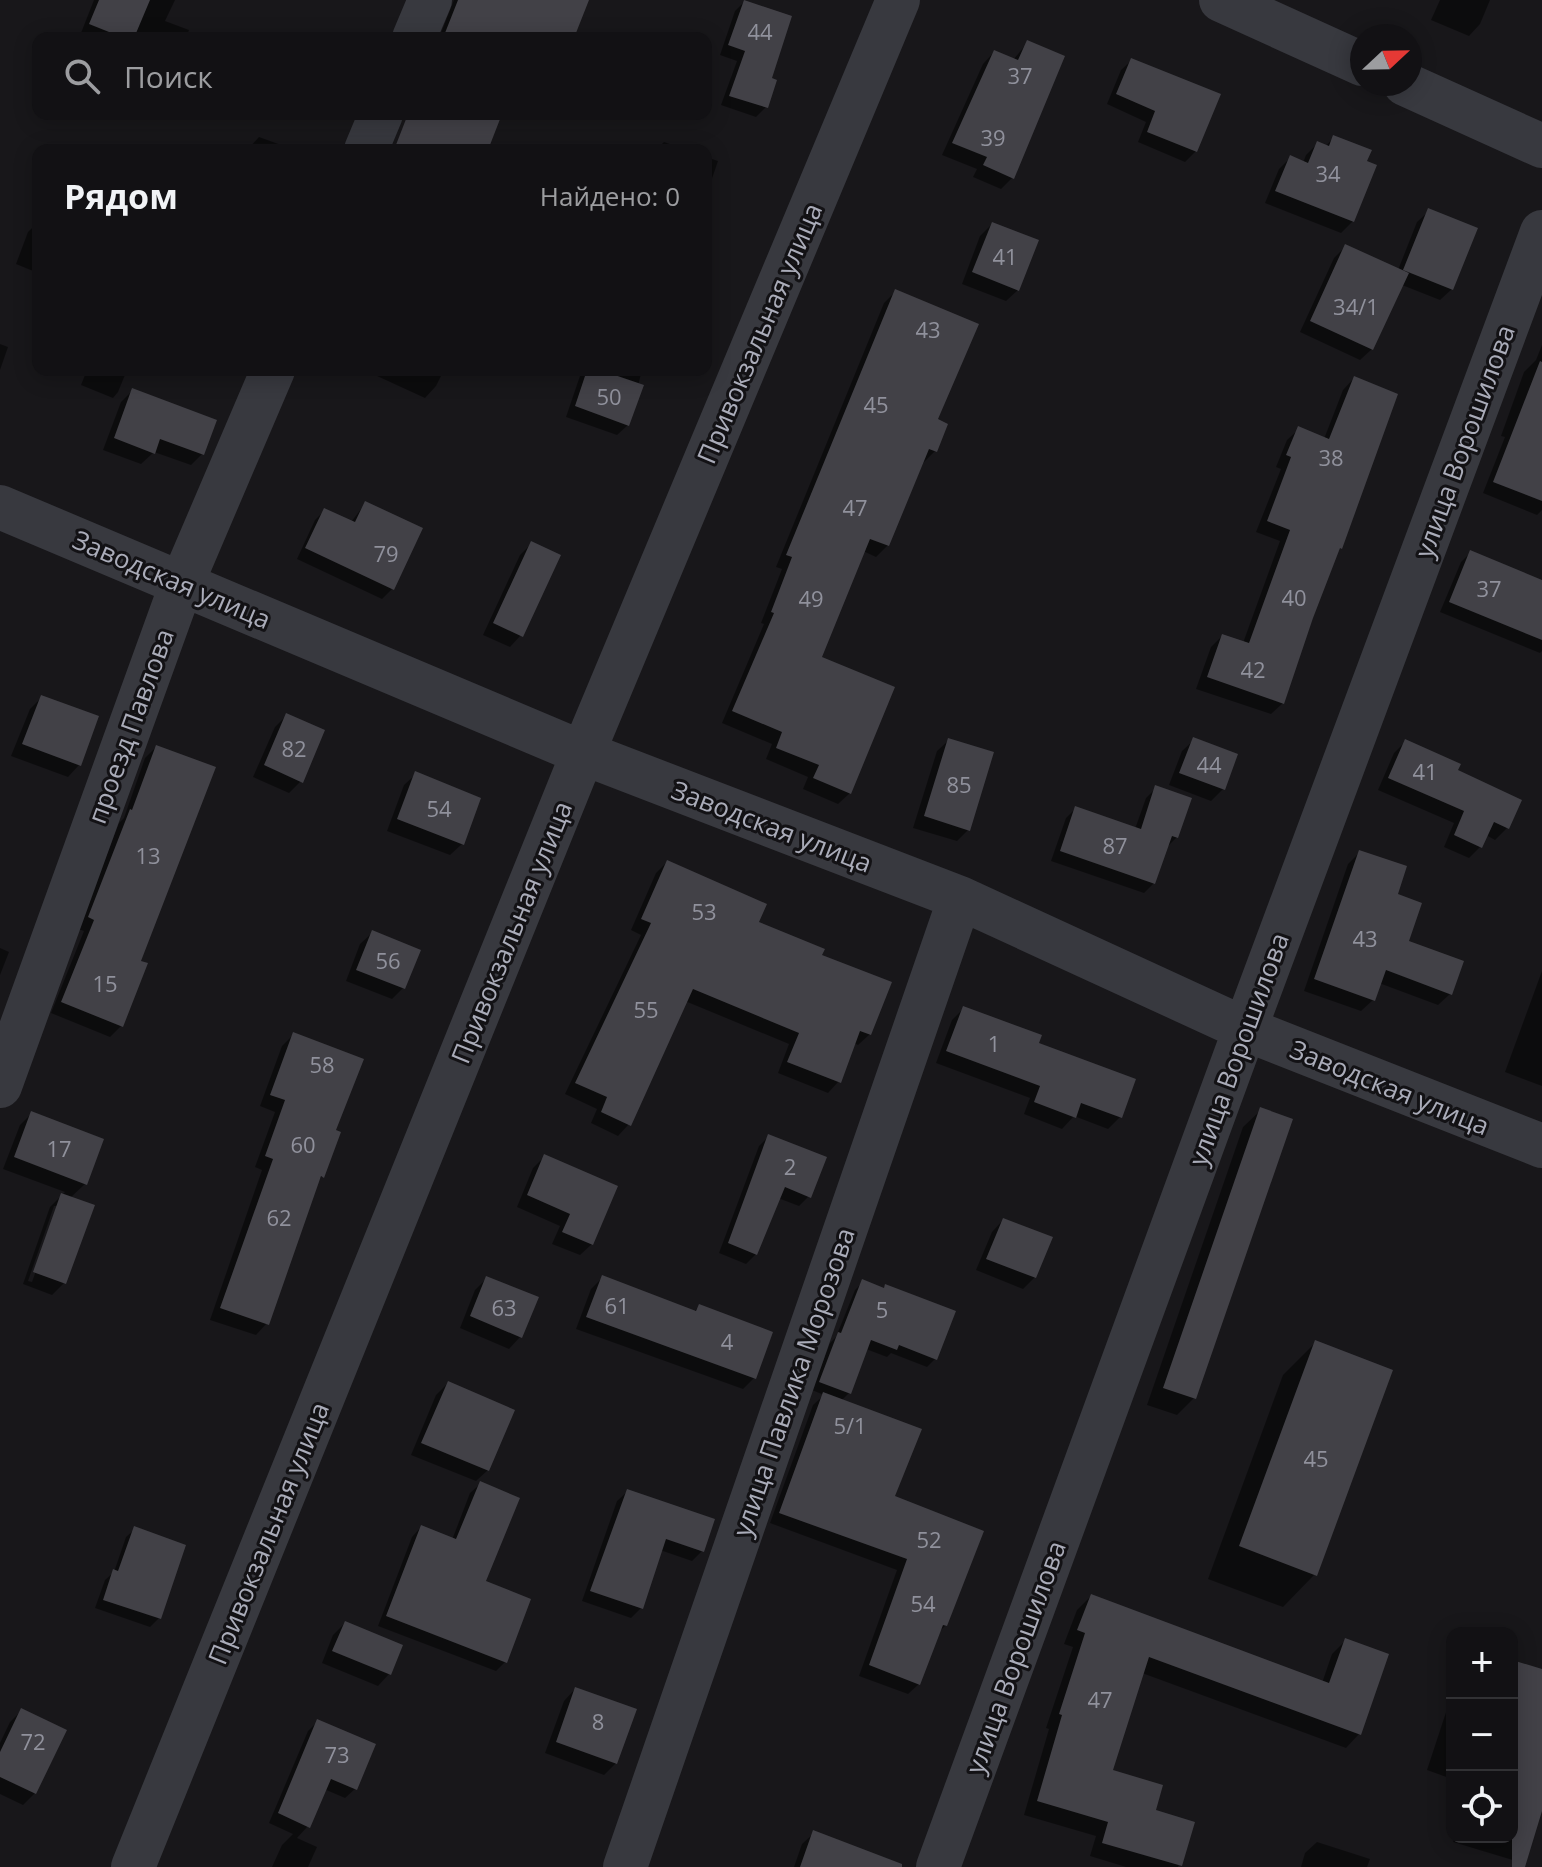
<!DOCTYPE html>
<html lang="ru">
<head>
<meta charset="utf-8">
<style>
  body { margin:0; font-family:"Open Sans",sans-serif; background:#1f1f22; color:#f1f3f6 }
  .controls { position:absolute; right:24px; bottom:24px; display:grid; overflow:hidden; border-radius:16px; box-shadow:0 4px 20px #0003 }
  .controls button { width:72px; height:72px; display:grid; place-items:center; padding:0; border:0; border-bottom:2px solid #313134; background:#121114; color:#f1f3f6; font:40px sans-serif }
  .compass { position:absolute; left:1350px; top:24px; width:72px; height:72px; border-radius:50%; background:#121114; box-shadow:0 4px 20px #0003; rotate:68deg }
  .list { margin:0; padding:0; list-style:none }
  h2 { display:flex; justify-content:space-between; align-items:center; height:104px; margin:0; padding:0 32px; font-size:34px }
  h2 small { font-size:26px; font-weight:400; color:#9c9da0 }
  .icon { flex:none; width:44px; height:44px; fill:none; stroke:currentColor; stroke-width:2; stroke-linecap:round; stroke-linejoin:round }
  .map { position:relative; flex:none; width:1542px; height:1867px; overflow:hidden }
  .search { position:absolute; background:#121114; box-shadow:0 4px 20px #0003; left:32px; top:32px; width:680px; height:88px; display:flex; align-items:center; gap:20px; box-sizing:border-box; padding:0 28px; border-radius:16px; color:#9c9da0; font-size:30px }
  .panel { position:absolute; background:#121114; box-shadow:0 4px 20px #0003; left:32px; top:144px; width:680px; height:232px; border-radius:16px }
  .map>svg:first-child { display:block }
  .shadow { fill:#0007; fill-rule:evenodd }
  .building { fill:#424147 }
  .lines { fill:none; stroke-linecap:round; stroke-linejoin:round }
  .minor { stroke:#38393f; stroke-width:44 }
  .labels { text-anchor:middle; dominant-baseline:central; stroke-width:6; stroke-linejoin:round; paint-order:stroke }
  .number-label { font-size:22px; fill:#90919c }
  .street-label { font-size:26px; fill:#aaacb9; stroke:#131215 }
</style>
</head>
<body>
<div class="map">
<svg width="1542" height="1867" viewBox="0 0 1542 1867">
  <rect width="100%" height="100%" fill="#18171a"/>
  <path class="shadow" d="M94,0H175L165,21L189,30L186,38H79Z
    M454,0H548L532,38H439Z
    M1440,0H1490L1480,24L1469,36L1431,20Z
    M745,1L769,80L766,107L756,117L721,105L737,61L720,55L735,11Z
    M1028,42L1012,178L1001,189L973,177L977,169L942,155L983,64L994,52L1013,60Z
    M1132,60L1196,151L1185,162L1138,142L1146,122L1107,104L1121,70Z
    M259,137L295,150H247Z
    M1334,137L1353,221L1341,233L1265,203L1279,169L1290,158L1303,163L1306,155L1317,144L1325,147Z
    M664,142L687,150H656Z
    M706,157L718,161L706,196Z
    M1429,211L1452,289L1440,300L1402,285L1372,349L1360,360L1300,332L1334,258L1346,246L1398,270L1417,222Z
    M38,222V273L16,264L28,232Z
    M992,224L1018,290L1006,301L962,284L980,236Z
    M896,291L935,420V451L923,463L888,545L876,557L863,551L820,658L850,793L838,804L803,789L808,777L766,759L772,744L722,723L764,624L761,623L782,569L776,567L884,303Z
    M0,344L8,347L0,370Z
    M1542,345V510L1537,515L1483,493L1505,437L1501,436L1524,372L1536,360Z
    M87,370H127L118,392L113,398L81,385Z
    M364,370H444L436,386L425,398Z
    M582,370H642L628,425L617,435L566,417Z
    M1354,378L1313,617L1283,703L1271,714L1196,689L1211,647L1222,636L1243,643L1280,541L1256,532L1281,469L1276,467L1287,440L1299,429L1324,439L1343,390Z
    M132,391L202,454L191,465L154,452L141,464L103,450L121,402Z
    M365,504L420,529L392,589L382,599L297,559L315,520L325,510L351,522Z
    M532,543L521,635L510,647L483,635L520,555Z
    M1471,552L1542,583V651L1540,653L1440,612L1461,562Z
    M42,697L79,765L68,777L11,756L30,709Z
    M286,716L301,781L289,793L253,777L275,727Z
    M949,740L968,830L957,841L913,828L937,751Z
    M1194,740L1223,789L1211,801L1169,785L1182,751Z
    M1405,742L1455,771L1520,801L1507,828L1495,840L1486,835L1480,847L1469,858L1444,847L1454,823L1378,790L1394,753Z
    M156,747L139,962L121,1026L110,1037L51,1013L84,931L78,929L119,823L124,818L145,758Z
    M416,774L462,844L450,855L387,831L404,785Z
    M1156,788L1177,837L1166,848L1154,883L1144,893L1051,861L1066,818L1076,808L1135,829L1146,798Z
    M1360,852L1395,895L1406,942L1450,994L1438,1005L1379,983L1373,1000L1361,1011L1304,991L1348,864Z
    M667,862L756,923L820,956L870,1034L858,1045L854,1043L839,1081L828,1093L778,1073L789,1044L685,1001L629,1124L618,1136L591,1123L597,1109L565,1094L641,935L631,930L656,873Z
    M372,933L403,988L392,999L346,981L360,944Z
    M0,948L9,952L0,975Z
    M1542,971V1086L1505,1072Z
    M964,1008L1037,1044L1120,1117L1108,1129L1074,1116L1062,1129L1024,1114L1030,1098L936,1063L952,1020Z
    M294,1034L334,1131L322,1176L317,1182L267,1323L256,1335L210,1320L262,1170L255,1167L275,1112L260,1106L282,1046Z
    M1261,1110L1194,1398L1177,1415L1147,1405L1243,1127Z
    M31,1114L85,1184L70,1198L92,1206L64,1283L52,1295L23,1284L50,1207L65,1192L3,1169L20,1125ZM54,1206H59L32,1282L28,1281Z
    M769,1136L809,1196L799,1206L778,1198L756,1254L746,1264L719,1253L759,1146Z
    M545,1156L592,1244L580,1255L552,1244L560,1226L517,1207L533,1168Z
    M1003,1220L1035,1277L1023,1289L976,1270L992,1232Z
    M603,1277L694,1312L699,1306L754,1378L743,1389L576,1329L591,1289Z
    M487,1278L520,1337L509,1349L460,1328L475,1290Z
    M863,1282L883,1289L886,1286L935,1359L927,1367L891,1353L887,1357L866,1349L849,1393L841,1401L892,1498L946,1625L938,1633L919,1684L908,1694L859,1676L897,1570L770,1523L813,1405L824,1395L812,1390L830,1343L836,1337L855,1290Z
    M1315,1343V1574L1283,1607L1208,1579L1283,1375Z
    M448,1383L488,1470L476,1481L411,1455L436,1395Z
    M480,1484L484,1582L506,1661L496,1671L378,1626L412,1537L421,1527L452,1540L470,1493Z
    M628,1491L702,1551L692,1561L660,1550L641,1608L631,1618L582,1601L617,1501Z
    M135,1529L183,1546L159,1618L150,1627L95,1608L105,1580L114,1572L126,1537Z
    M1091,1596L1322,1683L1332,1654L1346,1640L1359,1734L1346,1748L1142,1673L1111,1771L1153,1811L1192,1823L1178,1867H1126L1090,1856L1096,1836L1024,1815L1049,1729L1046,1728L1073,1647L1064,1644L1077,1610Z
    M345,1623L389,1674L378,1686L322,1663L333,1635Z
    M1512,1662L1542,1671V1810L1516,1861L1453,1842L1455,1837H1512Z
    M575,1689L616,1763L604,1775L545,1753L564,1701Z
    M1452,1694V1779L1427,1770Z
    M21,1711L35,1793L23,1805L0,1794V1743L10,1722Z
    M317,1722L355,1789L345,1798L324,1789L308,1826L297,1838L317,1847L308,1867H272L282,1845L293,1834L269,1823L308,1731Z
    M814,1833L857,1867H794L802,1844Z
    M1317,1842L1370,1859L1367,1867H1301L1305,1853Z"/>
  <path class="building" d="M99,0H150L134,38H124L89,24Z
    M458,0H589L574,38H443Z
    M744,0L792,16L772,78L777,80L768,108L729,96L745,51L728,45Z
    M1027,40L1065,56L1014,179L983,165L987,157L952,143L994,50L1018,60Z
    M1131,58L1221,94L1197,152L1147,132L1155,111L1116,94Z
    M408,114H502L488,150H394Z
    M1333,135L1372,150L1367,161L1377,165L1354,222L1275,191L1290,155L1308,163L1317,141L1329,146Z
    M1428,208L1478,228L1453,290L1403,270Z
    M992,222L1039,240L1019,291L972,272Z
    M1345,244L1409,273L1373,350L1310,321Z
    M895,289L979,324L938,419L948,424L937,452L929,449L889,546L870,539L822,657L895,687L851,794L813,778L819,765L776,748L782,732L732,711L774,613L771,612L792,557L786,555Z
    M1540,361L1542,362V501L1493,482Z
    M587,370H600L644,385L629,426L575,406Z
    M1354,376L1398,394L1342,549L1340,548L1313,618L1284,704L1207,677L1222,634L1249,643L1290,530L1267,521L1291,457L1286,455L1298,426L1329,439Z
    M132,388L217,420L204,455L160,439L155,454L114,438Z
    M365,501L423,528L394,590L305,548L324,508L355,522Z
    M531,541L561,555L523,637L493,623Z
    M1470,550L1542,580V640L1449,602Z
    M41,695L99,716L81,766L22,744Z
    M286,713L325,730L303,783L264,765Z
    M1193,737L1238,754L1225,790L1179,773Z
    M948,738L994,752L970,831L924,816Z
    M1405,739L1461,764L1458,770L1522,800L1509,829L1494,822L1482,848L1454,835L1464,811L1388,778Z
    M156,745L216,767L141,961L148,963L123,1027L61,1002L94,920L88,917L130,809L132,810Z
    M415,771L481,798L464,845L397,819Z
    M1155,785L1192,798L1178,838L1172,836L1155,884L1060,851L1075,806L1141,829Z
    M1359,850L1407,866L1398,894L1422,903L1409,941L1464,961L1452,995L1386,970L1375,1001L1314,979Z
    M667,860L767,904L759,922L825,949L822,955L892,982L871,1035L860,1031L841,1083L787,1062L799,1033L693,989L631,1126L601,1112L607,1097L575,1083L651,923L641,919Z
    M372,930L421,950L405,989L356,970Z
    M963,1006L1042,1035L1039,1043L1136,1079L1122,1118L1081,1103L1076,1118L1034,1102L1040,1086L946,1051Z
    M293,1032L364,1059L336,1130L341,1132L324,1178L321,1176L269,1325L220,1308L273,1159L265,1156L285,1100L270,1095Z
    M1260,1107L1293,1119L1196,1399L1163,1388Z
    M31,1111L104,1139L87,1185L14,1157Z
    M768,1134L827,1157L811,1198L785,1187L757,1255L728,1243Z
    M544,1154L618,1186L593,1245L562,1232L570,1214L527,1195Z
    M61,1193L95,1205L66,1284L33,1272Z
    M1003,1218L1053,1237L1036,1278L986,1259Z
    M602,1275L696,1311L699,1304L773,1332L756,1379L586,1317Z
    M486,1276L539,1297L522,1338L470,1316Z
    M862,1279L884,1288L885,1284L956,1311L937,1360L899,1345L897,1350L871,1340L851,1394L819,1382L838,1332L841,1333Z
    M1315,1340L1393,1370L1317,1576L1239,1546Z
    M448,1381L515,1410L489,1471L421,1443Z
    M823,1392L922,1429L895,1496L984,1531L947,1626L943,1625L920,1685L869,1665L907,1559L779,1513Z
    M480,1481L520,1498L486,1581L531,1599L507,1663L386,1616L421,1525L456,1539Z
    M627,1489L715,1519L704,1552L666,1539L643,1609L590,1591Z
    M134,1526L186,1545L161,1619L103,1600L113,1569L118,1571Z
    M1091,1594L1329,1683L1345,1638L1389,1654L1361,1735L1149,1657L1113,1770L1163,1785L1156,1810L1195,1822L1182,1866L1102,1843L1108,1822L1037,1801L1062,1715L1059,1714L1085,1633L1077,1630Z
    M345,1621L403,1645L391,1675L332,1651Z
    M1512,1660L1542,1669V1811L1525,1867H1512Z
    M575,1687L637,1709L617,1764L556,1742Z
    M21,1708L67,1730L36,1794L0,1777V1752Z
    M317,1719L376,1744L357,1790L331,1779L310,1828L278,1813Z
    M813,1830L902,1864V1867H800Z"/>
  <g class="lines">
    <path class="minor" d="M1221,0L1362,64
      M414,38L430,0
      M1405,84L1542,146
      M366,150L381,114
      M0,507L583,753L960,898L1245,1029L1542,1146
      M0,1086L182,583L273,370
      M133,1867L583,753L898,0
      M625,1867L960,898
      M938,1867L1245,1029L1542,232"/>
  </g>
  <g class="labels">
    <g class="number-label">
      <text x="760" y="31">44</text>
      <text x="1020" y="75">37</text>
      <text x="993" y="137">39</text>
      <text x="1328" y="173">34</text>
      <text x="1005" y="256">41</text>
      <text x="1356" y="306">34/1</text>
      <text x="928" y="329">43</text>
      <text x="609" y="396">50</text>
      <text x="876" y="404">45</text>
      <text x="1331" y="457">38</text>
      <text x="855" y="507">47</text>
      <text x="386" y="553">79</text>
      <text x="1489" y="588">37</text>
      <text x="1294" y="597">40</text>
      <text x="811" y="598">49</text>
      <text x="1253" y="669">42</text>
      <text x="294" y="748">82</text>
      <text x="1209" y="764">44</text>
      <text x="1425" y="771">41</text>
      <text x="959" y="784">85</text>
      <text x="439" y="808">54</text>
      <text x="1115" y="845">87</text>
      <text x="148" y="855">13</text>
      <text x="704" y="911">53</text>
      <text x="1365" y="938">43</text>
      <text x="388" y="960">56</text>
      <text x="105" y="983">15</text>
      <text x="646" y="1009">55</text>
      <text x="994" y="1043">1</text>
      <text x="322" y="1064">58</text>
      <text x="303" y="1144">60</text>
      <text x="59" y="1148">17</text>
      <text x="790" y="1166">2</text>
      <text x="279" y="1217">62</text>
      <text x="617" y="1305">61</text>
      <text x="504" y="1307">63</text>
      <text x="882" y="1309">5</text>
      <text x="727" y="1341">4</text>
      <text x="850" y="1425">5/1</text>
      <text x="1316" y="1458">45</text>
      <text x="929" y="1539">52</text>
      <text x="923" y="1603">54</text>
      <text x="1100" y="1699">47</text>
      <text x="598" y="1721">8</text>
      <text x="33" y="1741">72</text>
      <text x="337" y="1754">73</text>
    </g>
    <g class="street-label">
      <text transform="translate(759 333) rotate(-67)">Привокзальная улица</text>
      <text transform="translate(1464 441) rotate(-70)">улица Ворошилова</text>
      <text transform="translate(172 579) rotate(23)">Заводская улица</text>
      <text transform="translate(130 726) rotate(-70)">проезд Павлова</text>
      <text transform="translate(772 826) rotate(21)">Заводская улица</text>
      <text transform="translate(511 932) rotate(-68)">Привокзальная улица</text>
      <text transform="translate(1238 1049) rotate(-70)">улица Ворошилова</text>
      <text transform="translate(1390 1087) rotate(22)">Заводская улица</text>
      <text transform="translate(793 1382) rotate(-71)">улица Павлика Морозова</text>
      <text transform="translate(268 1533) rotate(-68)">Привокзальная улица</text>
      <text transform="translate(1015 1657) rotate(-70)">улица Ворошилова</text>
    </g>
  </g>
</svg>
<div class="controls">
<button>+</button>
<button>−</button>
<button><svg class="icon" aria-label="locate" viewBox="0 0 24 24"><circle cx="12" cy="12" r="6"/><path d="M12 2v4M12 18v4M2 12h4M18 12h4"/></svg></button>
</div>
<svg class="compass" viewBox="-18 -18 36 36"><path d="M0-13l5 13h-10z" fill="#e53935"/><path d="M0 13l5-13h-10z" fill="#9c9da0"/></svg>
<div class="search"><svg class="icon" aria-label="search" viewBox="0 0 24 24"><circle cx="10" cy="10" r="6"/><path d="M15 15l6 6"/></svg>Поиск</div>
<section class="panel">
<h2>Рядом<small>Найдено: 0</small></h2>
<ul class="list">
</ul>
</section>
</div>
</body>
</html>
